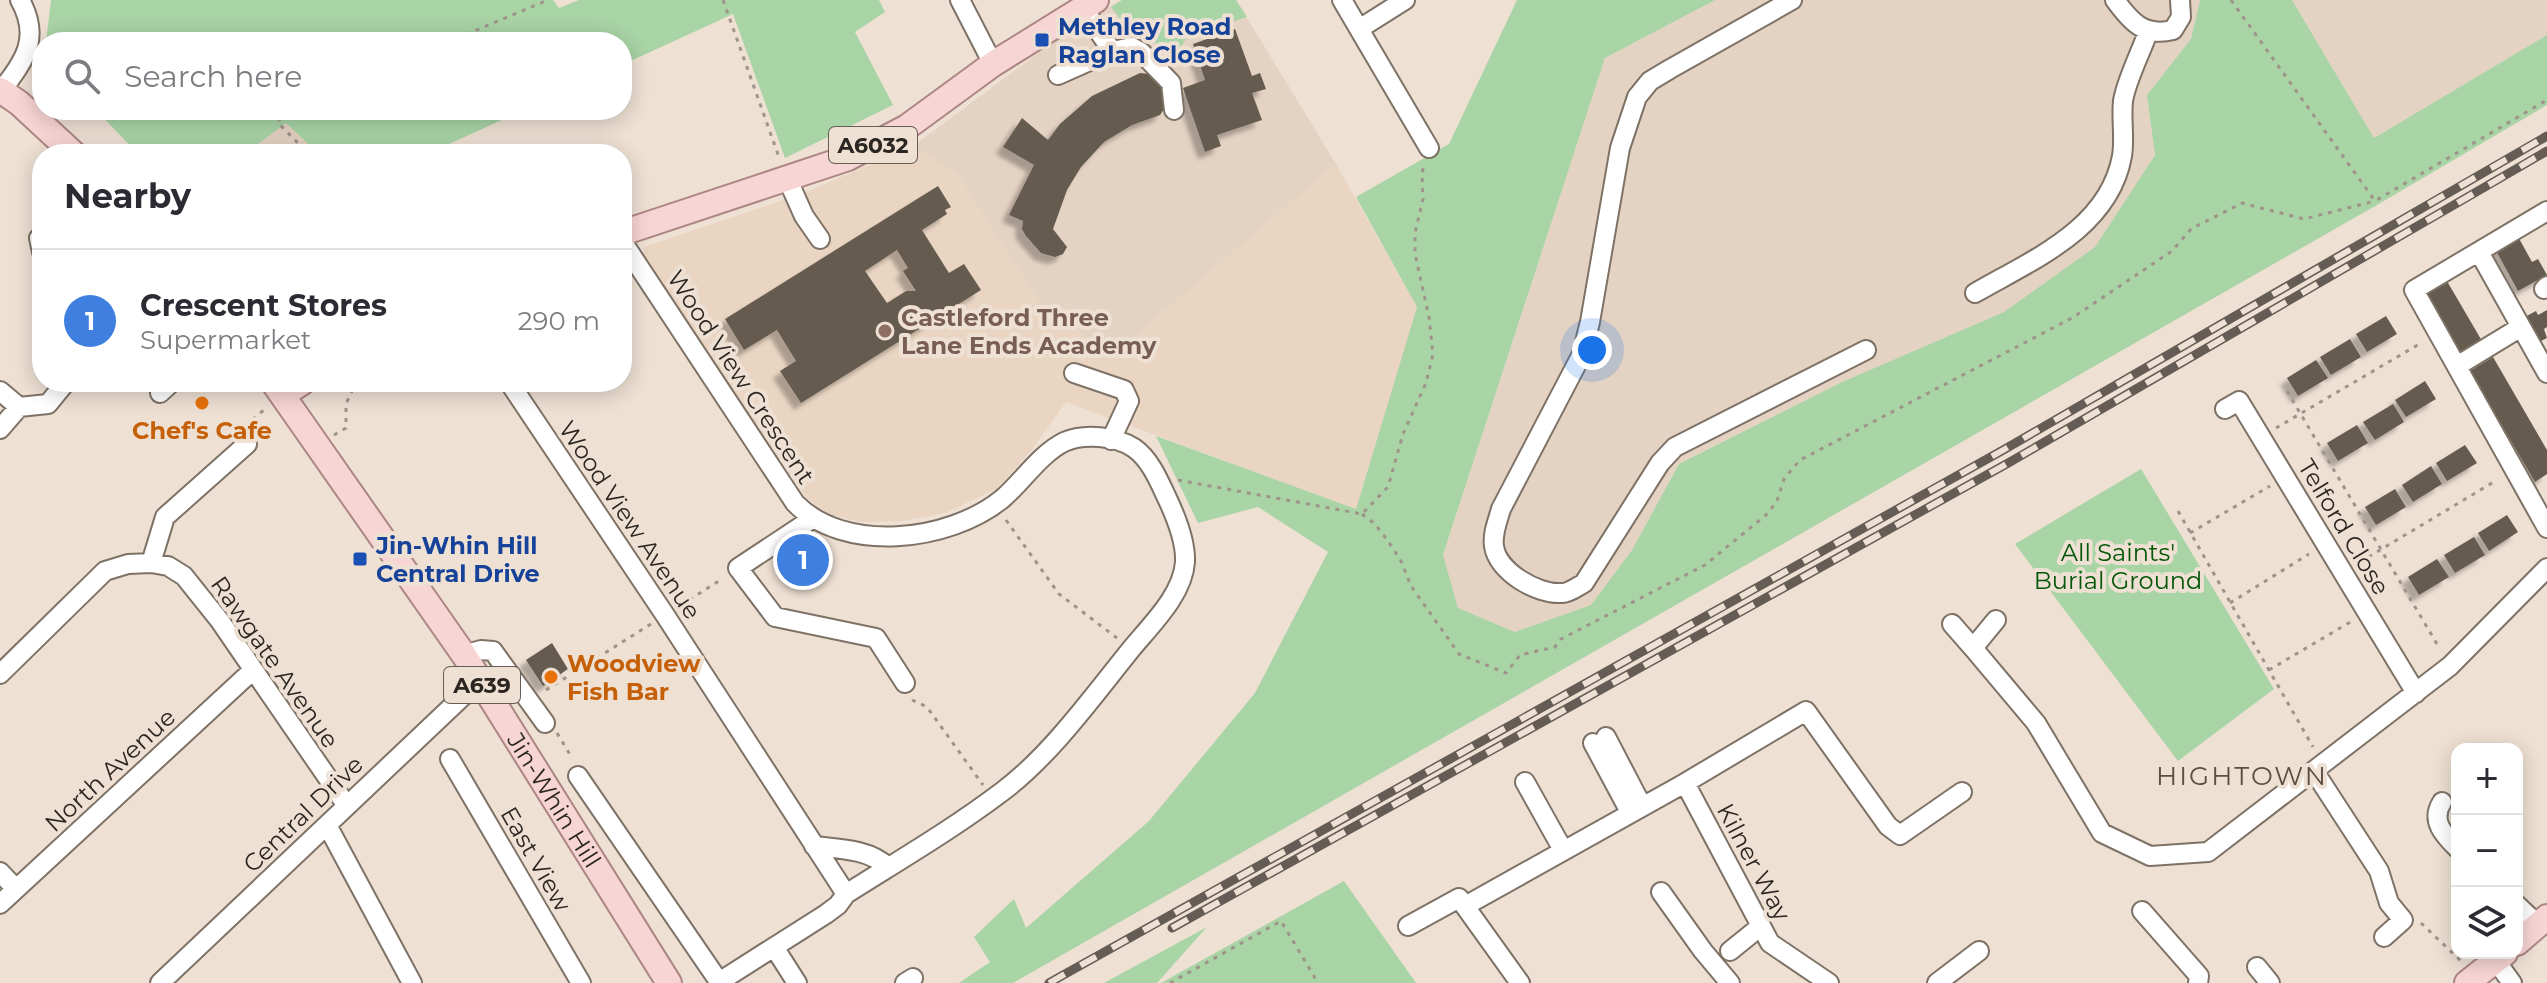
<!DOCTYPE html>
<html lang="en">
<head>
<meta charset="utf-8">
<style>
  body { margin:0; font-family:Montserrat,sans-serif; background:#f2f2f3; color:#2b2b33 }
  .controls { position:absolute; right:24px; bottom:24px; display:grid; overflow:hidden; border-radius:16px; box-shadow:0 4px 20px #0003 }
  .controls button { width:72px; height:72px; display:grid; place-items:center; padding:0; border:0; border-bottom:2px solid #e1e1e2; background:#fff; color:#2b2b33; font:40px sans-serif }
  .you { position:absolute; left:1592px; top:350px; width:28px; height:28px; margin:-20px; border:6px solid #fff; border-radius:50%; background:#1a73e8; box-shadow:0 0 0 12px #1a73e833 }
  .badge { display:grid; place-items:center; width:52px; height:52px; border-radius:50%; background:#d93025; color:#fff; font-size:26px; font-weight:700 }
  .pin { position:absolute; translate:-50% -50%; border:4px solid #fff; box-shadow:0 2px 8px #0006 }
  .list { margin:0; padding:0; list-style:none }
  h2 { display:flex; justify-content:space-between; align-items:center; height:104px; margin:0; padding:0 32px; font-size:34px }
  h2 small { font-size:26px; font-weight:400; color:#7c7c81 }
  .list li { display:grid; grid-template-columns:52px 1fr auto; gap:24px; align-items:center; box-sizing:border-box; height:144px; padding:0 32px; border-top:2px solid #e1e1e2 }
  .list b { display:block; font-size:30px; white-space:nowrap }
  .list p { margin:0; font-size:26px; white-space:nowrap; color:#7c7c81 }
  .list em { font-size:26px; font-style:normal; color:#7c7c81 }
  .icon { flex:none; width:44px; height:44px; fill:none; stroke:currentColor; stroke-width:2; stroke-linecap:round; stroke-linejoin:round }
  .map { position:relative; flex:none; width:2547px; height:983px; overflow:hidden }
  .search { position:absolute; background:#fff; box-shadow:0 4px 20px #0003; left:32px; top:32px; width:600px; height:88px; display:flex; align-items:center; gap:20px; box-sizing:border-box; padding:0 28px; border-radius:32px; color:#7c7c81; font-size:30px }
  .panel { position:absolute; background:#fff; box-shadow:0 4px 20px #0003; left:32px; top:144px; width:600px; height:248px; border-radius:32px }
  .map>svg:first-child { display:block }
  .commercial { fill:#e4d2c2 }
  .built { fill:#e9d5c2 }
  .green { fill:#a9d4a6 }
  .building { fill:#655c4f; fill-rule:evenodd; filter:url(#shadow) }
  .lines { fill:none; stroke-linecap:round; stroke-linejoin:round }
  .minor-casing { stroke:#7e7266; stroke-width:22 }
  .major-casing { stroke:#ac8682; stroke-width:28 }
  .path { stroke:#9e948a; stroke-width:3; stroke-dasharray:4 6; stroke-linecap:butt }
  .minor { stroke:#fff; stroke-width:18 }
  .major { stroke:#f7d5d4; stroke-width:24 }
  .rail-casing { stroke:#645c55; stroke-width:9 }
  .rail { stroke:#eee0d3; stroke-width:6; stroke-dasharray:18; stroke-linecap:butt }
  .transit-dot { fill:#1a4fb4; stroke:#eee0d3; stroke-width:3 }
  .education-dot { fill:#8d6e63; stroke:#eee0d3; stroke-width:3 }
  .food-dot { fill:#e8710a; stroke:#eee0d3; stroke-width:3 }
  .labels { text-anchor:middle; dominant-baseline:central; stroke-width:8; stroke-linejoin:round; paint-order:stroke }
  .shield { fill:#eee0d3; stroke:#665e56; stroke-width:2 }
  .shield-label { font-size:22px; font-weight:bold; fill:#2b2621 }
  .transit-label { font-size:24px; font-weight:bold; fill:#164399; stroke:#eee0d3; text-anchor:start }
  .education-label { font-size:24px; font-weight:bold; fill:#785e54; stroke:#eee0d3; text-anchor:start }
  .street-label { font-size:24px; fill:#2b2621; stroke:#eee0d3 }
  .food-label { font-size:24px; font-weight:bold; fill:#c56008; stroke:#eee0d3 }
  .park-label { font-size:24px; fill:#045709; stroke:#eee0d3 }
  .neighbourhood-label { font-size:26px; letter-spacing:2px; fill:#5b4f44; stroke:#eee0d3 }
</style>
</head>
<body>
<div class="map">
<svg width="2547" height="983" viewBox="0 0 2547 983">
  <defs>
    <filter id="shadow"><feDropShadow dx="-7" dy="7" stdDeviation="2" flood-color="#0004"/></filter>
  </defs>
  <rect width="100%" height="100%" fill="#eee0d3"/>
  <path class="commercial" d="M1122,0H1236L1336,164L1114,354L1043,308L957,174L912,147L1064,34Z
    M1715,0H2200L2191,39L2147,95L2155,155L2095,247L2004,312L1842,382L1679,464L1632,550L1591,605L1515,632L1458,608L1443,556L1605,58Z
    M2292,0H2547V35L2374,138Z
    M286,123L319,154H245Z"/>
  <path class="built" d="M912,147L937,160L957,174L1043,308L1114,354L1336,164L1417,307L1356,509L1066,402L1030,452L996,489L945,513L902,521L861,522L829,514L808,499L643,263L644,247L804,193Z"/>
  <path class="green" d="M51,0H553L559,8L579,0H879L885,12L855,32L893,105L785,158L733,14L622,65V42H46Z
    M1122,0H1236L1247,17L1187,37L1170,64L1163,47L1128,29L1111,7Z
    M1517,0H1715L1605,58L1443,555L1458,608L1515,632L1591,605L1632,550L1679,464L1842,382L2004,312L2095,247L2155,155L2147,95L2191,39L2200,0H2292L2374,138L2547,35V105L2377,205L1013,983H959L990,962L974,937L1014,899L1026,928L1149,821L1255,693L1328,552L1258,507L1198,523L1156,436L1356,509L1417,307L1356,197L1449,144Z
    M96,110H524L427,154H319L286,123L245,154H138Z
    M2141,469L2274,689L2178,761L2015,544Z
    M1344,881L1416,983H1161Z
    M1207,927L1157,983H1104Z"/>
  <path class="building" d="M1235,29L1252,76L1260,73L1266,89L1252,93L1262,120L1217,135L1221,146L1205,152L1183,88L1205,80L1193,44Z
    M1140,73L1150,74L1158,79L1166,97L1164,109L1160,115L1132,125L1104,142L1081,167L1067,190L1053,229L1067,247L1063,254L1055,257L1041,253L1026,236L1022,229L1023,221L1009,215L1034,165L1003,147L1022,118L1048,140L1060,124L1092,96Z
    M938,186L951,207L945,210L947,214L922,230L949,273L964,264L981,290L801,403L780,371L796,361L777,330L744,350L725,319ZM897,250L908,268L903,271L916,291H906L887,303L865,271Z
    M2516,233L2532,262L2538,259L2547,275L2518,291L2493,245Z
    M2444,276L2482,341L2461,354L2423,288Z
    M2547,310V327L2544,329L2547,338L2535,344L2521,319L2536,311L2538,315Z
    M2386,316L2397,334L2367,352L2356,334Z
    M2350,339L2361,357L2331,375L2320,357Z
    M2493,357L2547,450V474L2535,482L2470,371Z
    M2316,360L2328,378L2298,396L2287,378Z
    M2425,381L2436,399L2406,417L2395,400Z
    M2393,404L2404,422L2375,440L2363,422Z
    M2357,425L2368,443L2338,461L2327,443Z
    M2465,445L2477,463L2447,481L2436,463Z
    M2431,466L2442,484L2413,502L2402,485Z
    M2395,489L2406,507L2376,525L2365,507Z
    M2507,515L2518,532L2489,551L2478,533Z
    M2474,537L2485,555L2455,573L2444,555Z
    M2437,559L2449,577L2419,595L2408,577Z
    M552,643L568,669L543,686L526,660Z"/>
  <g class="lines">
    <g class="minor-casing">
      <path id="minor" d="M960,0L993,64
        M1342,0L1359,29L1405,0
        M1792,0L1670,69L1650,81L1637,97L1620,148L1590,322L1582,354L1501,509C1498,520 1492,534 1494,546C1497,571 1537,595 1562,593C1569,593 1577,587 1584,583L1660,463L1675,447L1866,350
        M2115,0C2131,22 2144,37 2173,30L2181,17L2180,0
        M1083,8L1112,51
        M1359,29L1429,148
        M1058,75L1112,51L1132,47L1141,52L1171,83L1174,110
        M1,91C25,60 41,38 20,0
        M787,178L804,216L820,239
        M2547,211L2414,290L2547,528
        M42,235L39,238L42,252
        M622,241L795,503C844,554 949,542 1002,499C1022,482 1040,454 1064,442C1084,433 1116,436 1134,448C1150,459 1159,481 1167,498C1176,517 1186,541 1185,562C1183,594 1152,624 1132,648C1094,695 1051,755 1003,791C953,829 898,861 846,894L838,905L826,914L719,982
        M2479,252L2547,373
        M2544,289L2547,286
        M1975,293C2032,260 2109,229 2122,156C2125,138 2121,119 2123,101C2126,81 2141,52 2148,32
        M2457,366L2521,327
        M1074,373L1124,390L1129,401L1111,440
        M509,382L665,615L846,894
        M0,391L19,407
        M160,393L172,382
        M2225,409L2239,401L2416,693
        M0,429L19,407L48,404L66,382
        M812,519L738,568L775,617L876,638L905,683
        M151,563L165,517L247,444
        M1996,620L1973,648L2036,723L2102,833L2150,856L2208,852L2450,666L2547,568
        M1952,624L1973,648
        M464,655L481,650L493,651L545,723
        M0,674L105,571L128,564L151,563L168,566L184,576L220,621L347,806
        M1606,737L1642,806
        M1593,743L1630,812
        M450,759L581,983
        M2314,771L2379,871L2389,903L2403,920L2384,937
        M578,776L720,983
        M1525,782L1563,850
        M1685,783L1806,711L1888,826L1900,835L1962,792
        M2442,802C2430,821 2444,835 2457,848
        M327,825L412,983
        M814,846C840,849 869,849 888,867
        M0,872L16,889
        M1661,892L1703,951L1730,983
        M0,904L253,670
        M2517,905L2538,925
        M1465,906L1685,783L1770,943L1829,983
        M2142,911L2199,976L2198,983
        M1408,926L1459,898L1520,983
        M774,947L797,983
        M1730,951L1761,926
        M2496,961L2512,983
        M2257,967L2270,983
        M160,983L480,680
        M905,983L913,978
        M1937,983L1979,951"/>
    </g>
    <g class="major-casing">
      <g id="major">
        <path d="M0,90L19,103L74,154"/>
        <path d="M622,233L848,158L907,127L993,64L1096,0"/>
        <path id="s1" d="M273,382L464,655L669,983"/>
        <path d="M283,395L303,382"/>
        <path d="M2517,943L2547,917"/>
        <path d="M2467,983L2505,953"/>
      </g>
    </g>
    <path class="path" d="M723,0L780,160
      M2231,0L2375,201L2547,100
      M448,42L548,0
      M286,110L282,112L278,123L309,154
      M2287,391L2440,649
      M254,427L250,422L266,408
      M2276,428L2421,343
      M334,435L346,428V404L356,382
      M1178,480L1362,514L1388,487L1403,434L1426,383L1433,354L1429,317L1415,254V233L1423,199L1422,174L1424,163
      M2178,511L2313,747
      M1362,514L1375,524L1388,541L1401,561L1411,586L1459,654L1506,673L1520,655L1555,647L1561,639L1705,565L1766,515L1777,501L1784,479L1800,460L2072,318L2172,251L2191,229L2242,203L2304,219L2375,201
      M1006,520L1059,594L1117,638
      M2190,533L2270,486
      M2360,562L2497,480
      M2230,603L2309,554
      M681,605L722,579
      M2269,670L2352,621
      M546,690L651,624
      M912,700L927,707L983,785
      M557,733L572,758
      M2421,923L2462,962
      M1170,983L1281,921L1318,983"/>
    <use href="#minor" class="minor"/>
    <use href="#major" class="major"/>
    <g class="rail-casing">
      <path id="rail" d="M1172,928L2010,462L2547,151
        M1049,983L2005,449L2547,136"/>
    </g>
    <use href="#rail" class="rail"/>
  </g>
  <g class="transit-dot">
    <rect x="1034" y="32" width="16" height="16" rx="4"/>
    <rect x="352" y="551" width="16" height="16" rx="4"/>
  </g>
  <circle class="education-dot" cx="885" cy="331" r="8"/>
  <g class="food-dot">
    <circle cx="202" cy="403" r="8"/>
    <circle cx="551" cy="677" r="8"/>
  </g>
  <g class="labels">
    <g class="shield">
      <rect x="829" y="127" width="88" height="36" rx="6"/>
      <rect x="444" y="667" width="76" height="36" rx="6"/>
    </g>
    <g class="shield-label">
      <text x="873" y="145">A6032</text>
      <text x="482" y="685">A639</text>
    </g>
    <g class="transit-label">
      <text x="1058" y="26">Methley Road<tspan x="1058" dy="28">Raglan Close</tspan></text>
      <text x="376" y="545">Jin-Whin Hill<tspan x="376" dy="28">Central Drive</tspan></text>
    </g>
    <g class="education-label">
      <text x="901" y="317">Castleford Three<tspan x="901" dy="28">Lane Ends Academy</tspan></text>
    </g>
    <g class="street-label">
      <text transform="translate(741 377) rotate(57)">Wood View Crescent</text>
      <text transform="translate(630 520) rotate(56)">Wood View Avenue</text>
      <text transform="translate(2344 527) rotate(59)">Telford Close</text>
      <text transform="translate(275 662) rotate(55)">Rawgate Avenue</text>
      <text transform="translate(110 770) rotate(-43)">North Avenue</text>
      <text stroke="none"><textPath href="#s1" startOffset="504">Jin-Whin Hill</textPath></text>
      <text transform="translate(303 814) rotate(-44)">Central Drive</text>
      <text transform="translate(536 859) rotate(60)">East View</text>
      <text transform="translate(1754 862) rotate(62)">Kilner Way</text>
    </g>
    <g class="food-label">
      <text x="202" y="430">Chef's Cafe</text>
      <text x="567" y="663" text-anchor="start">Woodview<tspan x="567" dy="28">Fish Bar</tspan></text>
    </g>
    <g class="park-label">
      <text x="2118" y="552">All Saints'<tspan x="2118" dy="28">Burial Ground</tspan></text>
    </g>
    <g class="neighbourhood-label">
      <text x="2242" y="776">HIGHTOWN</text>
    </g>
  </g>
</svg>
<div class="controls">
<button>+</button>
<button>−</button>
<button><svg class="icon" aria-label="layers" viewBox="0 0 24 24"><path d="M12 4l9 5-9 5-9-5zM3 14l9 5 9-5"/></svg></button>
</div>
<div class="you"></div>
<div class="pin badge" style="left:803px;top:560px;background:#3f7fe0">1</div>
<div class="search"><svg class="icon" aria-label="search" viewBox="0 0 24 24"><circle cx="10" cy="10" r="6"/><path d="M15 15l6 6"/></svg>Search here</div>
<section class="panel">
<h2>Nearby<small></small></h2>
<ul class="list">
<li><span class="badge" style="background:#3f7fe0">1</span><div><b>Crescent Stores</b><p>Supermarket</p></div><em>290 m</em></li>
</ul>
</section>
</div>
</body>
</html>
